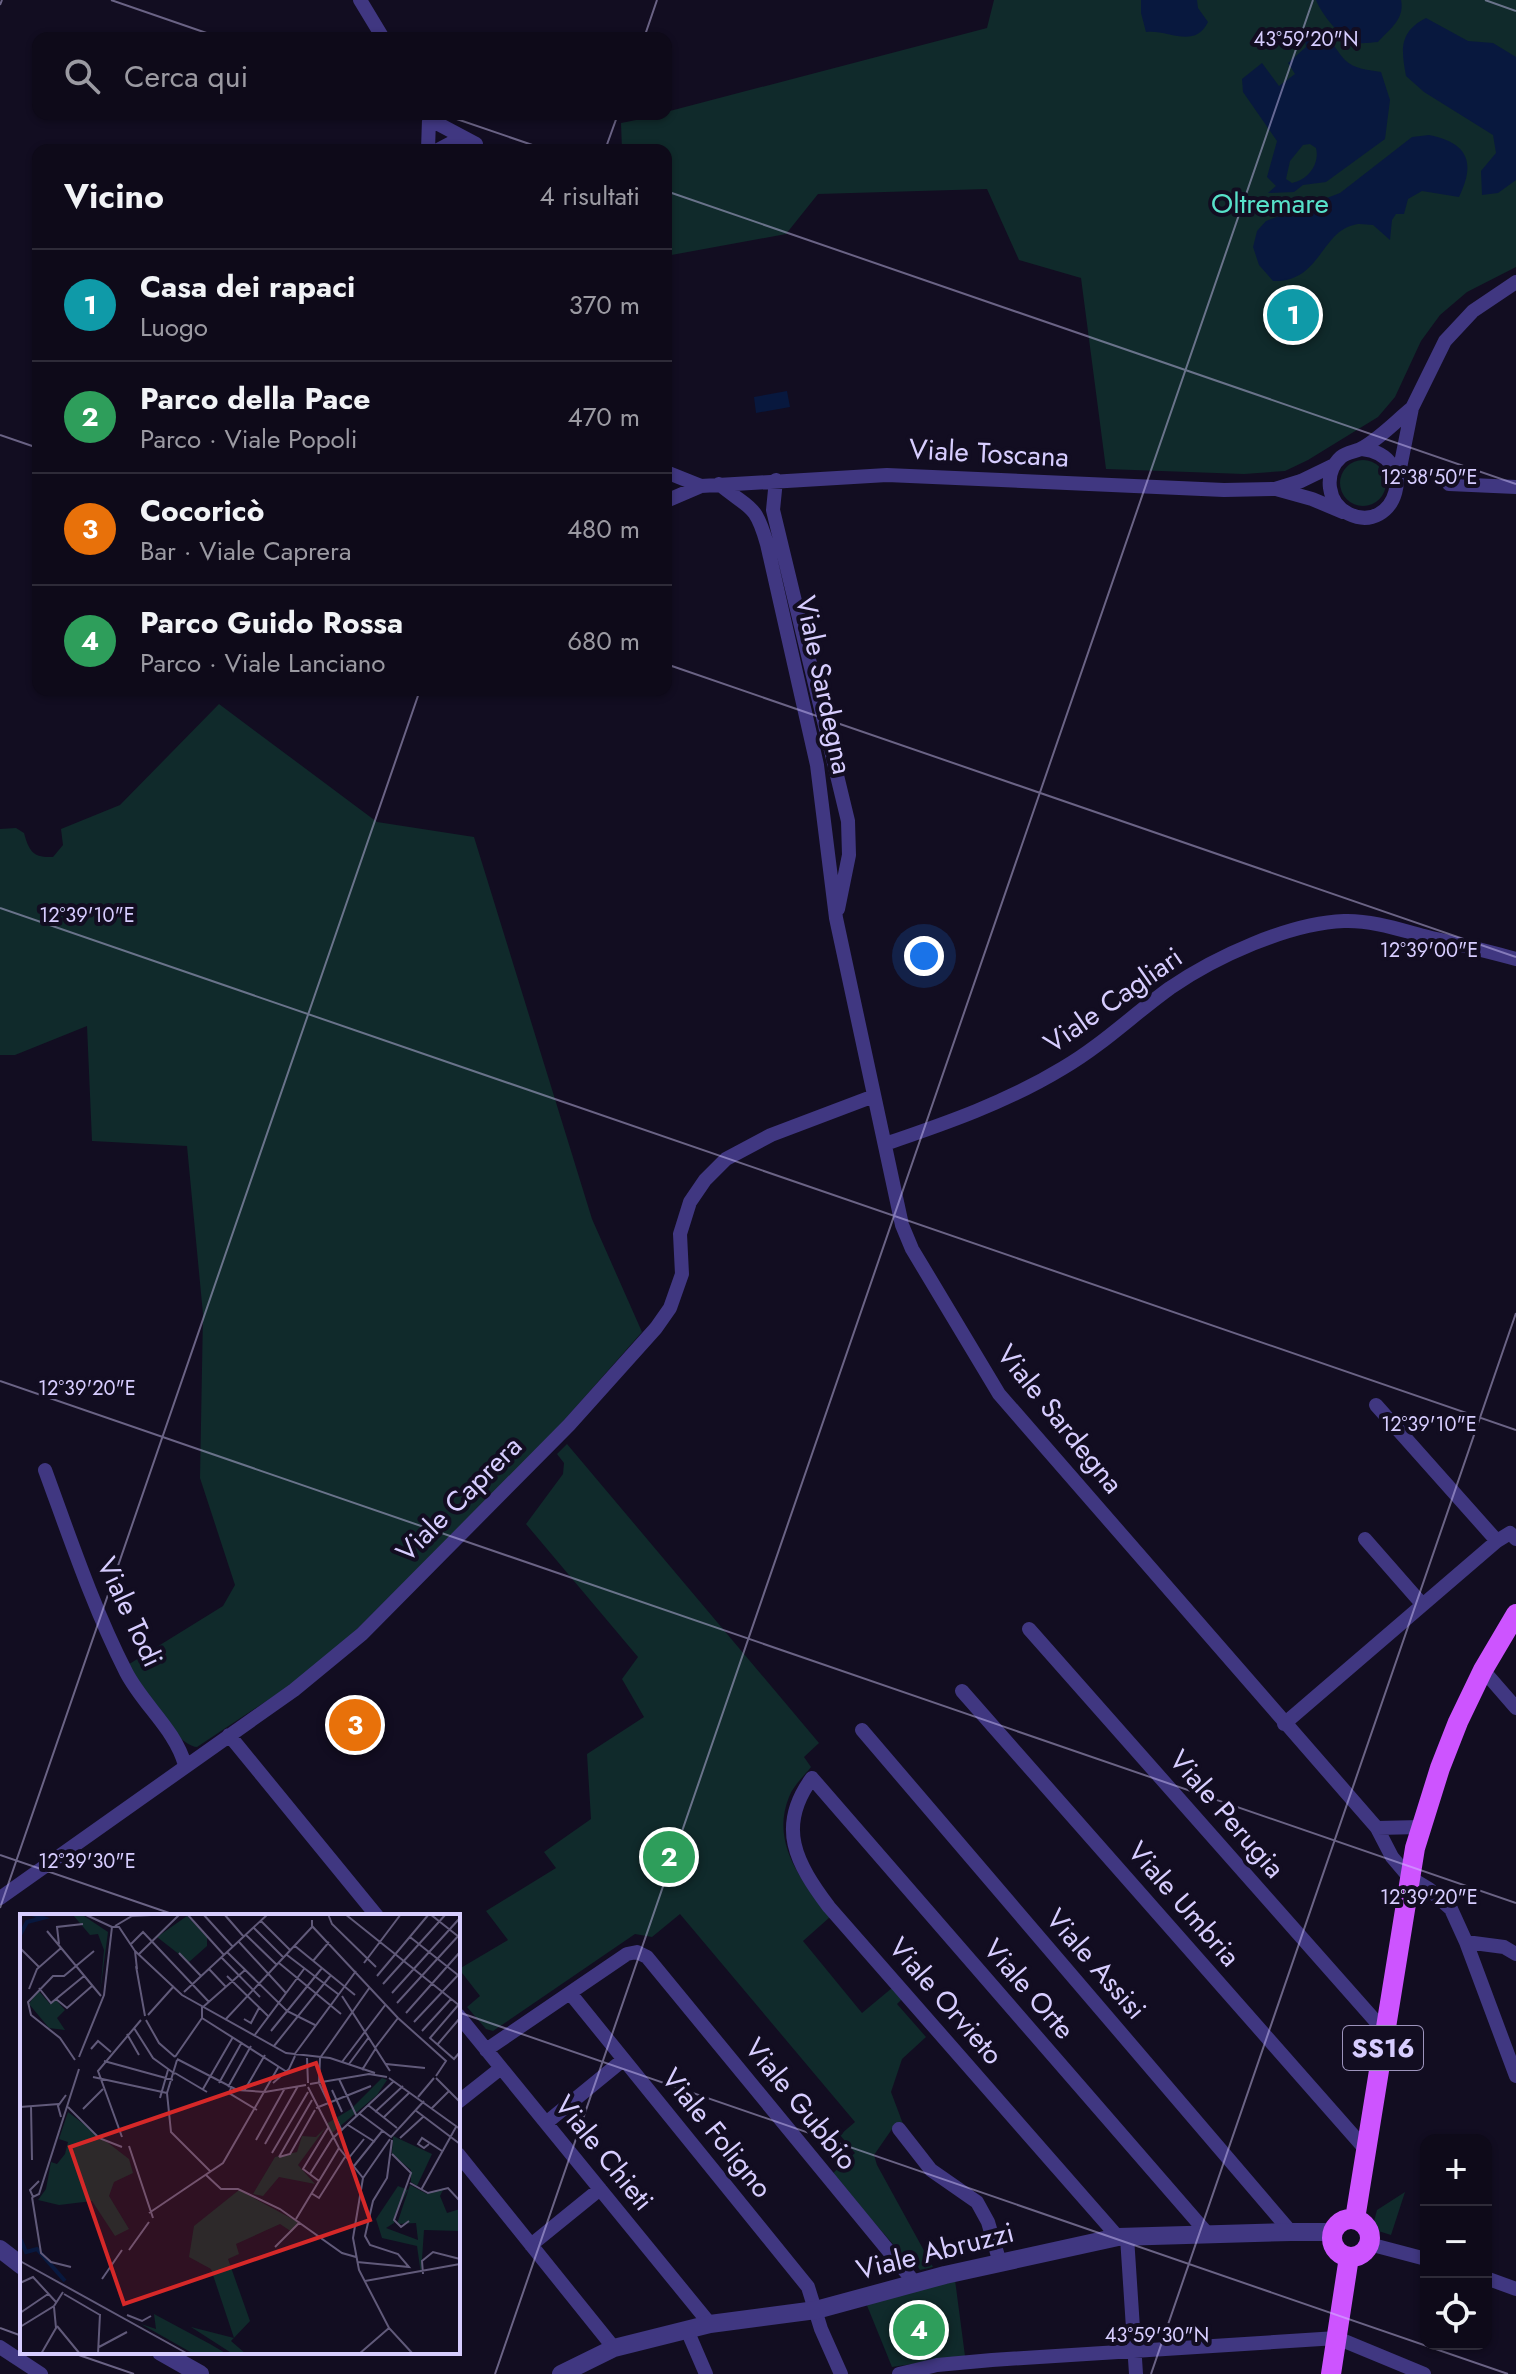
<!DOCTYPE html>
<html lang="it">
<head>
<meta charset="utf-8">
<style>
  body { margin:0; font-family:Jost,sans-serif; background:#1c1826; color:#f1f3f6 }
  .controls { position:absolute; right:24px; bottom:24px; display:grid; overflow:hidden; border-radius:16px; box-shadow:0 2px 6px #0004 }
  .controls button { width:72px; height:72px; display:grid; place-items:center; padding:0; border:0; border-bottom:2px solid #2e2b38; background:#0e0a19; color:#f1f3f6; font:40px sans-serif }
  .you { position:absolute; left:924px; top:956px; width:28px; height:28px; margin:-20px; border:6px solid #fff; border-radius:50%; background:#1a73e8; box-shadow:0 0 0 12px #1a73e833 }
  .badge { display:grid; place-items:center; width:52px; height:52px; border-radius:50%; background:#00cbf8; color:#fff; font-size:26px; font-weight:700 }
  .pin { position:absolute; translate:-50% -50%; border:4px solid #fff; box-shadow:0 2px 8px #0006 }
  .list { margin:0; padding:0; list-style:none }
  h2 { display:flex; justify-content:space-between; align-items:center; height:104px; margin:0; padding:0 32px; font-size:34px }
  h2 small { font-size:26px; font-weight:400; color:#9b9aa2 }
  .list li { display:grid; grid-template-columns:52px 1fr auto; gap:24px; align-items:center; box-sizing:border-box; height:112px; padding:0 32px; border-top:2px solid #2e2b38 }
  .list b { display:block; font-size:30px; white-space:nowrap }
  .list p { margin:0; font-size:26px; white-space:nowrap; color:#9b9aa2 }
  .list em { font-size:26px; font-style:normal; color:#9b9aa2 }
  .icon { flex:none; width:44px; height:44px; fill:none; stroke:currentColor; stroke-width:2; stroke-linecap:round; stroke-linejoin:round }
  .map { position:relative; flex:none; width:1516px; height:2374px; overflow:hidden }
  .search { position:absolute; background:#0e0a19; box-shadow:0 2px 6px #0004; left:32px; top:32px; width:640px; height:88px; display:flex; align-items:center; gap:20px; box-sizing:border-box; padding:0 28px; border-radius:16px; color:#9b9aa2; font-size:30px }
  .panel { position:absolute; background:#0e0a19; box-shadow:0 2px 6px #0004; left:32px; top:144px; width:640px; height:552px; border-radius:16px }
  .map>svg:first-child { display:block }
  .green { fill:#102a2b }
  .water { fill:#08183e; fill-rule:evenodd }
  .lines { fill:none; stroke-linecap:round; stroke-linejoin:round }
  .minor { stroke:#403781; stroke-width:14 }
  .tertiary { stroke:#403781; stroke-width:18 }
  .primary { stroke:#cd54ff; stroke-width:20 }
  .ticks { fill:none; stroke:#d7cdff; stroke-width:2; stroke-opacity:0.45 }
  .labels { text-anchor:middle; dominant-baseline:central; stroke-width:8; stroke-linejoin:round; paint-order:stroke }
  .shield { fill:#120d21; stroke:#9c93bc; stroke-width:2 }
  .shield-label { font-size:26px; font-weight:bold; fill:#d7cdff }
  .park-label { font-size:28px; fill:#57e1c9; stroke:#120d21 }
  .street-label { font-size:28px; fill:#d7cdff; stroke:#120d21 }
  .inset-river { fill:none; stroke:#08183e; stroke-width:4 }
  .inset-road { fill:none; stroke:#615a7a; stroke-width:2 }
  .view { fill:#d62828; fill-opacity:0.15; stroke:#d62828; stroke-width:4 }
  .inset-edge { fill:none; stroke:#d7cdff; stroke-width:4 }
  .ticks-label { font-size:20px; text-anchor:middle; fill:#d7cdff; stroke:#120d21; stroke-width:8; stroke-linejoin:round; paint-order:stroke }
</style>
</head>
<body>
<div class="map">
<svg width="1516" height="2374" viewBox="0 0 1516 2374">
  <rect width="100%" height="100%" fill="#120d21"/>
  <path class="green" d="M994,0H1516V267L1467,292L1440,315L1421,341L1395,397L1378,417L1308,460L1285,471L1244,474L1106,469L1081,278L1019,260L987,189L818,194L786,234L666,256V150H622L621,123L666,114V112L987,28Z
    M1340 483a23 23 0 1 1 46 0a23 23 0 1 1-46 0Z
    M219,704L377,822L474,837L592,1219L642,1332L544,1443L333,1653L301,1678L197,1747C175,1745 140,1685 126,1666L223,1606L235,1585L200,1478L203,1314L187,1146L92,1141L87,1026L15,1055H0V829L16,828L24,833C29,851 33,858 53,857L63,845L61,829L120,805Z
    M567,1444L819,1743L804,1757L811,1767C804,1776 793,1786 789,1797C770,1844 803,1883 830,1917L803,1941L862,2013L892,1988L902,1999L897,2004L926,2037L902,2059L891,2092L903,2124L892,2129L874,2155L877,2165L933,2267L920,2270L911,2256L905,2258L832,2174L855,2153L840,2135L855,2122L680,1914L652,1937L635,1934L493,2031L486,2029L467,2007L480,1996L459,1969L508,1940L486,1911L556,1868L544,1852L591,1819L587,1754L644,1717L622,1679L638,1657L526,1524L563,1474L564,1463L557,1454Z
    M1405,2192L1391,2235L1372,2229L1377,2210Z
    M955,2280L965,2356L892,2367L866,2303Z"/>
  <path class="water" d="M1141,0H1197L1198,8L1208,22C1194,50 1168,29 1146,32L1141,13Z
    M1316,0H1401C1405,19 1390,29 1378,42C1372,42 1364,44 1358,43C1341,39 1322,15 1316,0Z
    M1426,18L1468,41L1493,43L1516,57V180L1498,193L1482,195L1481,171L1496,153L1493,135L1424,92L1406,76C1401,49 1399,32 1426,18Z
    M1312,31C1331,35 1333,47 1345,60C1354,69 1369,70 1381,72L1390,100L1385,139L1326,182L1303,185L1294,192L1268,193L1276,186L1267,177L1277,141L1243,92L1242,79L1262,63L1279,86L1295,74L1288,63L1306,47L1305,37ZM1310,144L1316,148C1320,164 1308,180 1292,183L1286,179L1290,161L1303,145Z
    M1429,135C1468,143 1476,162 1459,197L1422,191L1408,199L1404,214H1396L1392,220L1390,240L1373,225C1367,225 1359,223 1354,225C1321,232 1320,283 1273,281L1259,265L1253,247L1257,231L1266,221L1340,193L1412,137Z
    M787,391L790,407L756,413L754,397Z"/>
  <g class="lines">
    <path class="minor" d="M360,0L383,38
      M427,114L429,119L428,150
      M429,119L476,144
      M438,150L455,141L471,143
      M1362,449C1422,456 1395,536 1349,514C1327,504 1323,473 1341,457C1348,451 1357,452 1364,447C1381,437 1396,421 1412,408
      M666,472L701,486
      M1398,478L1412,408L1445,341L1473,311L1516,282
      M776,480L773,510L848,821L849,855L838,909
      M719,484C750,510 755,502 767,544L817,765L836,918L902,1225L912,1249L999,1394L1377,1828L1392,1857L1409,1877L1429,1889L1451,1909L1466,1942L1516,2076
      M1449,484L1516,487
      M1276,489L1312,499L1343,512
      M666,501L701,486L887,475L1224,490L1275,489L1301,481L1334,465
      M885,1144C947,1123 1007,1102 1063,1068C1101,1046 1134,1014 1170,988C1215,957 1289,923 1344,921C1372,920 1401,930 1428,937C1457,944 1487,951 1516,959
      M1376,1405L1497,1541
      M45,1470C70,1538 93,1607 126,1672C143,1705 175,1729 185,1765
      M1365,1539L1422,1604
      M1029,1629L1386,2033
      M1483,1670L1516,1708
      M962,1691L1367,2151
      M1284,1724L1497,1541L1510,1533L1516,1539
      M862,1730L1291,2232
      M229,1735L377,1916
      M1377,1828L1420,1827
      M0,1898L294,1690L362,1634L569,1425L656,1328L670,1308L682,1274L680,1234L690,1202L705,1180L726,1159L771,1135L874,1096
      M1466,1942L1504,1947L1516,1954
      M570,1993L808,2287L821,2329L841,2374
      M458,2015L710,2324
      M486,2050L627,1954L637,1952L647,1957L915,2283
      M458,2102L501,2068
      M546,2123L623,2060
      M899,2129L931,2170L977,2202L988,2222L1000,2263
      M458,2154L614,2348
      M1118,2237L829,1907C796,1863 776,1827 812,1778L1207,2233
      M1127,2237L1136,2374
      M1369,2244L1426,2259
      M531,2245L600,2189
      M1486,2278L1516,2289
      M687,2330L706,2374
      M0,2347L41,2374
      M899,2374L937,2365L992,2360L1337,2338L1424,2374"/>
    <path class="tertiary" d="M0,2249L22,2266
      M161,2352L200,2374
      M561,2374L614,2348L710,2324L816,2310L945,2275L1118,2237L1291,2232H1325L1331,2236"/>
    <path class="primary" d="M1332 2238a19 19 0 1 1 38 0a19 19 0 1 1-38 0Z
      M1355,2219L1415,1848L1440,1768L1458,1722L1483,1670L1516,1614
      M1331,2374L1349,2257"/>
  </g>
  <path class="ticks" d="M111,0L221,38M1485,0L1516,11M0,5L2,0M644,38L657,0M442,114L547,150M605,150L618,114M666,191L1516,484M0,435L38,448M666,664L1516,957M0,908L1516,1430M0,1381L1516,1903M0,1855L178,1916M0,1908L420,690M458,2012L1508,2374M0,2328L22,2336M70,2352L134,2374M495,2374L1313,0M1151,2374L1516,1313"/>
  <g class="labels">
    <rect class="shield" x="1343" y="2026" width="80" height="44" rx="6"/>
    <g class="shield-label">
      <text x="1383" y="2048">SS16</text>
    </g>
    <g class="park-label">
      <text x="1270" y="203">Oltremare</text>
    </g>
    <g class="street-label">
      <text transform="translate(989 453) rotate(3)">Viale Toscana</text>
      <text transform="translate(824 685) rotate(78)">Viale Sardegna</text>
      <text transform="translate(1113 1000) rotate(-35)">Viale Cagliari</text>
      <text transform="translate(1060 1419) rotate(51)">Viale Sardegna</text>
      <text transform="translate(459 1499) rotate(-45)">Viale Caprera</text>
      <text transform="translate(130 1612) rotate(65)">Viale Todi</text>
      <text transform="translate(1227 1814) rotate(49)">Viale Perugia</text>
      <text transform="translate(1184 1904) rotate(49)">Viale Umbria</text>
      <text transform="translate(1096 1964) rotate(49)">Viale Assisi</text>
      <text transform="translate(1029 1989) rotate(49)">Viale Orte</text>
      <text transform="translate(946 2001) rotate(49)">Viale Orvieto</text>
      <text transform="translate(801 2104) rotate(51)">Viale Gubbio</text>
      <text transform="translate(717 2133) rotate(51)">Viale Foligno</text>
      <text transform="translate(604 2153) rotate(51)">Viale Chieti</text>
      <text transform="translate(935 2251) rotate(-14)">Viale Abruzzi</text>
    </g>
  </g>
  <g transform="translate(20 1914)">
    <rect width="440" height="440" fill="#120d21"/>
    <path d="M61,0L88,18L80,79L84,36L78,20L70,21L53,1ZM167,2L187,23V32L169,48L137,23ZM18,76L30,90L36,86L45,96L37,104L45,116L29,114L9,90ZM362,164L367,166L357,181L312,219L306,210L331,195ZM48,198L109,245L113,259L94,268L89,282L109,315L95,322L72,287L39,291L18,286L26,275L31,248L37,250L45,240L48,228L39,225ZM306,213L278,251L295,270L259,263L243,282L233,280L255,243L277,238L282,222L296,223ZM373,222L412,240L397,272L391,268V256L372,240ZM390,271L407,280L424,274L420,282L427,299L440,295V317L404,316L401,360L397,332L362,324L356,305L378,272L388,276L375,301L374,309L366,314L398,326L396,309L377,310ZM219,276L278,308L272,318L260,310L216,330L219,340L208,345L230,407L211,427L226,440H213L171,413L214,424L191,355L169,343L174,312ZM134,400L190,430L207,440H174L121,410L136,415Z" fill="#102a2b"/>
    <path class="inset-river" d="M0,21L7,8L23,4L12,0M0,324L6,338L17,335L45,367"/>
    <path class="inset-road" d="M64,0L92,13M167,0L204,41M183,0L213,33M204,0L224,23M308,0L312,10L356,53M325,0L440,92M410,0L439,23M292,6V12L378,104L426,147L416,162M241,7L271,37M95,12L112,2L151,0M234,14L264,44M27,17L81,82M226,21L257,51M390,23L438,61M219,28L266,79M39,30L37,13L63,10M110,31L123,18L189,88M275,32L335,81M0,34L19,53M115,37L162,81L266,139L310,144L355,159M207,38L267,97L295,111M159,39L181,62M118,41L160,0M267,41L318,80M201,43L240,83M293,47L309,28M259,49L321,100M344,49L381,0M116,52L125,102M189,55L206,73M207,62L248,102M357,62L409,0M363,70L426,0M19,74L31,89L64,62M9,75L17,55L41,34M164,78L248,0M372,79L439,5M322,82L370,157M36,85L47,94L72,72M377,89L440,20M440,89L410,124L434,145L440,138M183,93L225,56M386,99L440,38M128,101L154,72M182,104L267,158M224,105L231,109L239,94M126,106L139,129L155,143M205,106L292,13M394,108L440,59M114,114L133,144L155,160M251,117L302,54M402,117L431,85M107,120L119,141M234,122L284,55M417,131L440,104M254,132L311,61M355,134L378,104M71,135L78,127L91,138M274,141L336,57M59,143L84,81L92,13H99L115,37L117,55M155,143L182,104V93M287,144L288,169M157,145L217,176L245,178L286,171M55,146L40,124L11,101L8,88L33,62H44L74,37M157,146L147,179L151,218L191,258M84,147L153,166M322,148L366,90M329,150L349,123M366,150L405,154M342,156L356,134M155,159L187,178M73,163L147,179M369,164L440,215M416,164L440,188M319,165L337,203M199,169L222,128M253,169L269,155L275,142M290,170L349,160L367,163M208,173L231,132M288,173L319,234L343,264L333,324L339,356L369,414L393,440M211,174L209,179L237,196M183,175L213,123M312,176L322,198M224,177L245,141M398,183L414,164M140,184L148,156M348,191L377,214M11,192L12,246M0,193L39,190M48,193L79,224L102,233M296,194L351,172M412,194L429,177M63,195L83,175M395,196L440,230M355,198L383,172M340,200L371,223L404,187M41,203L38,192L46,181M363,204L390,178M328,211L355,228M322,217L299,169L300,144L350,73M102,223L78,157L121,106M380,224L403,203M236,226L265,174M245,230L278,172M409,230L404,234L398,230L402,224L422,237M109,232L133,304M252,239L288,178M372,240L391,259L374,306L381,313L389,307M259,243L292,186M259,243L270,240L295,196M328,245L344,225M334,252L363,216M290,260L312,225L374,167M186,261L201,275H218L260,295L322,339L336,343M343,264L370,225M19,267L10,276L13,283L19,280L59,155M299,267L283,255L308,214M390,269L408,279L428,274L440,287M401,276L436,213M291,279L299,284L325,243M12,283L21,339L31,348L51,353M129,299L203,249L259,152M276,305L319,234M255,333L280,308M109,336L129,308M0,347L168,440M337,348L389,353L378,340L350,331L345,322L353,287L367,264L372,226M403,360L402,347L413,338L440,345M82,365L102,336M345,367L440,350M0,369L13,363L36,388M44,380L80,401M0,399L28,380M107,401L122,407L131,402M37,412L60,440M0,413L34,392L43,378M79,433L107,418M21,440L36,414L34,393M78,440L80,400M339,440L369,414"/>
    <path class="view" d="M296,149L350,306L104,390L50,233Z"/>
    <rect width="440" height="440" class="inset-edge"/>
  </g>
  <g class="ticks-label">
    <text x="1306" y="46">43°59'20"N</text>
    <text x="1429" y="484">12°38'50"E</text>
    <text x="87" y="922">12°39'10"E</text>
    <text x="1429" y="957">12°39'00"E</text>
    <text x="87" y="1395">12°39'20"E</text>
    <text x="1429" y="1431">12°39'10"E</text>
    <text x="87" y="1868">12°39'30"E</text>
    <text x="1429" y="1904">12°39'20"E</text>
    <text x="1157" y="2342">43°59'30"N</text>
  </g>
</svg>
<div class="controls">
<button>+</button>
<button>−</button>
<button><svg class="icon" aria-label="locate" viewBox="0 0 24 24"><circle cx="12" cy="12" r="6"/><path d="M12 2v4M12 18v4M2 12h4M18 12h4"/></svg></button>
</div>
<div class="you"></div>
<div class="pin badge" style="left:1293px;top:315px;background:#0f9aa8">1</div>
<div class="pin badge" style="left:669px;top:1857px;background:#2e9e5b">2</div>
<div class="pin badge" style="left:355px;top:1725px;background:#e8710a">3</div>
<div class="pin badge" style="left:919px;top:2330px;background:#2e9e5b">4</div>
<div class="search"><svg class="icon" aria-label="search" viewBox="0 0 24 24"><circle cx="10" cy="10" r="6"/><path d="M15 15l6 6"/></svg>Cerca qui</div>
<section class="panel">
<h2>Vicino<small>4 risultati</small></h2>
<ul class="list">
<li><span class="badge" style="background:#0f9aa8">1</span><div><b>Casa dei rapaci</b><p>Luogo</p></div><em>370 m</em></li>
<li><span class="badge" style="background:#2e9e5b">2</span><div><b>Parco della Pace</b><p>Parco · Viale Popoli</p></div><em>470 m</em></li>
<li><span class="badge" style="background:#e8710a">3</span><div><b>Cocoricò</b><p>Bar · Viale Caprera</p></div><em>480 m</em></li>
<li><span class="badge" style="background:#2e9e5b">4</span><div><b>Parco Guido Rossa</b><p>Parco · Viale Lanciano</p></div><em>680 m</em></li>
</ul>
</section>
</div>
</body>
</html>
